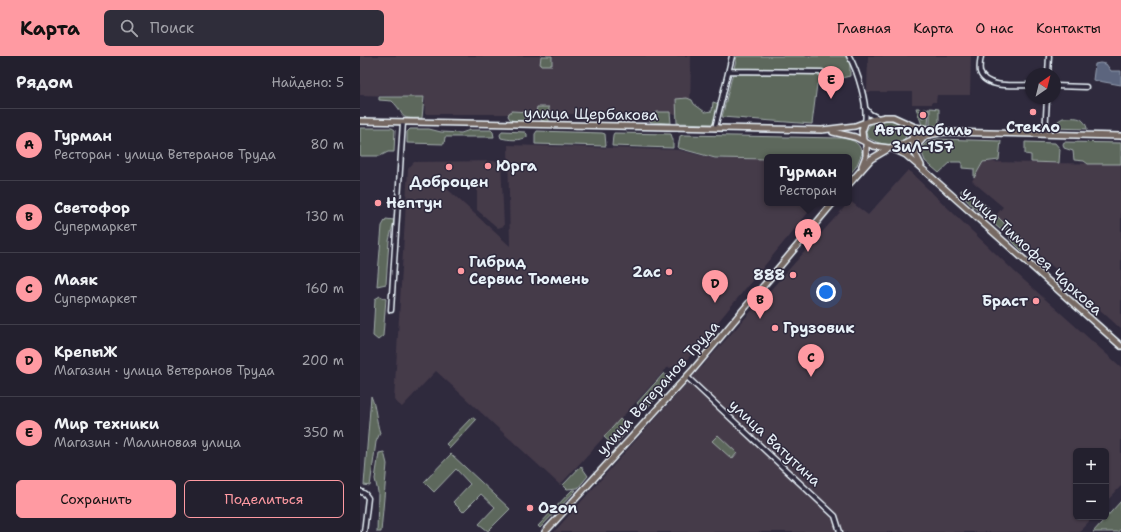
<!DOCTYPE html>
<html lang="ru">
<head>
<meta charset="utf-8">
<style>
  body { margin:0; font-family:"Shantell Sans",sans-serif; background:#2f2d3a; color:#f1f3f6 }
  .controls { position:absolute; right:12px; bottom:12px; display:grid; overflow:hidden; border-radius:6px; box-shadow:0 1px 3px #0004 }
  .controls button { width:36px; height:36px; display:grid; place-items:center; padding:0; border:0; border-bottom:1px solid #403e4a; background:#23202e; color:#f1f3f6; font:20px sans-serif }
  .compass { position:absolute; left:665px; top:12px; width:36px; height:36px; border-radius:50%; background:#23202e; box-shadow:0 1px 3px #0004; rotate:35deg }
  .you { position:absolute; left:466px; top:236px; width:14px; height:14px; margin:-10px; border:3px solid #fff; border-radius:50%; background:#1a73e8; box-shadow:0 0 0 6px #1a73e833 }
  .badge { display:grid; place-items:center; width:26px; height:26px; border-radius:50%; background:#ff9aa2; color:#111; font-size:13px; font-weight:700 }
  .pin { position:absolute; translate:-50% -33px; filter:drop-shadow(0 1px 2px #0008) }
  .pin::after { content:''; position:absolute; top:21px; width:14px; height:12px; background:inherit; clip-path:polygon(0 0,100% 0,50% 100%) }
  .popup { position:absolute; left:404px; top:98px; width:88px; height:52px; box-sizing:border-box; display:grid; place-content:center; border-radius:6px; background:#23202e; filter:drop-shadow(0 1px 3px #0005); font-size:13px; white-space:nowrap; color:#a3a3aa }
  .popup b { font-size:15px; color:#f1f3f6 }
  .popup::after { content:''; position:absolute; left:50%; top:100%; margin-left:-8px; border:8px solid transparent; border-top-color:#23202e }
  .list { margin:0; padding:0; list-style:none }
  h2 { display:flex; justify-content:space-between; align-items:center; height:52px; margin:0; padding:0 16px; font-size:17px }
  h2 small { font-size:13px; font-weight:400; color:#a3a3aa }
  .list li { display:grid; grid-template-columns:26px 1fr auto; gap:12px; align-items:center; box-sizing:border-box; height:72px; padding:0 16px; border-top:1px solid #403e4a }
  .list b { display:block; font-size:15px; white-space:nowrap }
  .list p { margin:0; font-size:13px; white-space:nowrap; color:#a3a3aa }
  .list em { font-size:13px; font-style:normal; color:#a3a3aa }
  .actions { display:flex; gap:8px; padding:12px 16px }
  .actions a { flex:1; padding:9px 0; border:1px solid #ff9aa2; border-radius:6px; text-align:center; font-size:14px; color:#ff9aa2 }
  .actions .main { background:#ff9aa2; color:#111 }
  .icon { flex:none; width:22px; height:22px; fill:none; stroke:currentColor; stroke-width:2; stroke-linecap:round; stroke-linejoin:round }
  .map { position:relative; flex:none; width:761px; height:476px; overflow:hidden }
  header { display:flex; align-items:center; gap:24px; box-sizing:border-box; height:56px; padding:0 20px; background:#ff9aa2; color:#111 }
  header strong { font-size:19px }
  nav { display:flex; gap:22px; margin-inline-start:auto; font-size:14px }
  .search { width:280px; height:36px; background:#2f2d3a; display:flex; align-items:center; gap:10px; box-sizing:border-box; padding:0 14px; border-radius:6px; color:#a3a3aa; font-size:15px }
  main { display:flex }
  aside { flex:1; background:#23202e }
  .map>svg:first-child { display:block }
  .built { fill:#453a4a }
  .green { fill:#5d685c; stroke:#a2acaa }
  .water { fill:#5b657e; stroke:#939daf }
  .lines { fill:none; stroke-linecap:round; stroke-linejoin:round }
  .minor-casing { stroke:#e8f1f8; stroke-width:7 }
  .major-casing { stroke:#e8f1f8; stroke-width:8 }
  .minor { stroke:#2f2a3d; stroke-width:4 }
  .major { stroke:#766964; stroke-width:5 }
  .poi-dot { fill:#ff9aa2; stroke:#2f2a3d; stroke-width:1.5 }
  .labels { text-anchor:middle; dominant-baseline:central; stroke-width:3; stroke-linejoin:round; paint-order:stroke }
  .street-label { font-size:15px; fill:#e8f1f8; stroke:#2f2a3d }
  .poi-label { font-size:15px; font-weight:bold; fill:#e8f1f8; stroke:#2f2a3d; text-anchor:start }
</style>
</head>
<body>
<header>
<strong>Карта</strong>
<div class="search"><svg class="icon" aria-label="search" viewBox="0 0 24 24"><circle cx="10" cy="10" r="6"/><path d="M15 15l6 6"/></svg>Поиск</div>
<nav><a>Главная</a><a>Карта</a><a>О нас</a><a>Контакты</a></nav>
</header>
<main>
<aside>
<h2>Рядом<small>Найдено: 5</small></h2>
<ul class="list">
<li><span class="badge">A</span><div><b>Гурман</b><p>Ресторан · улица Ветеранов Труда</p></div><em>80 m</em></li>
<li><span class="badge">B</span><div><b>Светофор</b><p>Супермаркет</p></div><em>130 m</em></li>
<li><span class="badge">C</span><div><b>Маяк</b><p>Супермаркет</p></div><em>160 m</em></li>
<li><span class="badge">D</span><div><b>КрепыЖ</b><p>Магазин · улица Ветеранов Труда</p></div><em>200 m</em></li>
<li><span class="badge">E</span><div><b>Мир техники</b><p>Магазин · Малиновая улица</p></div><em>350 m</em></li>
</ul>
<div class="actions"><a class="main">Сохранить</a><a>Поделиться</a></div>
</aside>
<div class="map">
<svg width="761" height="476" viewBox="0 0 761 476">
  <rect width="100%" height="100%" fill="#2f2a3d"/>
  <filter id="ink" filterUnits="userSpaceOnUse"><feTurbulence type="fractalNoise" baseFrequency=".025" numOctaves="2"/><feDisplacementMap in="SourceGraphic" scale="8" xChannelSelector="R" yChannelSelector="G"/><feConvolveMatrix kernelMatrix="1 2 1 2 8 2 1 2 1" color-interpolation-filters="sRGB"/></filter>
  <g filter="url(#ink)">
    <path class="built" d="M0,0H331L330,58H65V41L0,39Z
      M508,0H611L610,39H577L576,46H572V48H552V36H507Z
      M148,89L319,94L356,103H407V147H456L321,311L307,312L200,429L76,315L42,351L34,344L48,113L54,106L141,105L144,170L138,172L117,154V130L83,129L150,190Z
      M623,106L761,108V273L636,159L643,151L612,125Z
      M548,114L656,217L761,311V430L746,446V395H716V461H733L719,476H194L490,145L508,159Z"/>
    <path class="green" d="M181,0H192V9H180Z
      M377,0H490V20L457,28L452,68L362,61Z
      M19,41H64L62,62C35,63 48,60 32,45L19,44Z
      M327,42L332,44L334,48L345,56L352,55L353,46L359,48L353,68L317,67L316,43Z
      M177,51H189V66C182,66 179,63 176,57Z
      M556,52H559L562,62L565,61V52L569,53L568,69H562Z
      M570,52L579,53V67L577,70L570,69Z
      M152,55L170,56V63L167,66L153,65L150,63L148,60L149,57Z
      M297,56H310L311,67L290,66V62Z
      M703,62C714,62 723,59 727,72V73L693,72C693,68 699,64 703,62Z
      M523,64C533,64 541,66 547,74L546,81C536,93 519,89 507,81L506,75L510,69Z
      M0,72H32L35,74L34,96H28L20,100H0Z
      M50,73H69L81,76L101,77L110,74H131L133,76L134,81H85L84,88L47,87V76Z
      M142,75L165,76L167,78V81C159,85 149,84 141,82L140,79Z
      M177,75L242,77L245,78L246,90L175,88V78Z
      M254,77L311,78L313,84V92L252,90L253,79Z
      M323,79L480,82C491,83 499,85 502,97L496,111L489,119V101H407V103L355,102L318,92L320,80Z
      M578,83L641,85L639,104L623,106L614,122V113L602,112V106H591L579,117L565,105L561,94C564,86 571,84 578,83Z
      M665,86L695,87L700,93L699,107L671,106V99L665,98Z
      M704,86L761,87V108H728L724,105L714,104L713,95L704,92L703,88Z
      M601,134L608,136L629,152L630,155V157L626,161L624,160C616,153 606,146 601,136Z
      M636,159L648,171L646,173L641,174L634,168L632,164Z
      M26,163L34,164L29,185L26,228L17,230L22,170Z
      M652,174L669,189L662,195L650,183L649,177Z
      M20,240L26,243L23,280L18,284L13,280L15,243Z
      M304,317L310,327L284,355L277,347Z
      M11,340C16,351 16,365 20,377L16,386L10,430L4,429Z
      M112,361L116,364L90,392L86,388Z
      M260,363L270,372L254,390L244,381Z
      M358,379L377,397L372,403L352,385Z
      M24,396L27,408L21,476H17L18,436L15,423L19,397Z
      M91,398L150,453L128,475L119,468L135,451L121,438L103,456L93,446L110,428L96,413L74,436L64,426Z
      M221,410L228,420L218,432L207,433L203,429Z
      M212,434H216L180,472L178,470Z
      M761,445V472L758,476H733Z"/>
    <path class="water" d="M740,7L746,8L751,15H761V29L733,24L735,8Z"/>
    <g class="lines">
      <g class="minor-casing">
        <path id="minor" d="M489,0C498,16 508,49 505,67
          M621,0C620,5 619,11 620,16C625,33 657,29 671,29
          M369,15L462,16
          M688,18L689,0
          M695,30L726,31
          M505,52L510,58L518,62
          M355,72L372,0
          M685,78L687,42
          M31,254L43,66
          M327,321L475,460L480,476
          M0,435L5,438L8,442L4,476"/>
      </g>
      <g class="major-casing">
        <path id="major" d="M0,65L462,74L495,70L511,64L525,61H533L555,71L585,76
          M547,69L551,74L556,99L561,109
          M473,76L495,81L513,90L529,92L536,91L557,81L585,76L761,80
          M503,84L502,75L505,67
          M531,92L546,99L567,117L761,290
          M556,96L559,87L566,79
          M502,110L506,100V87
          M489,128L511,103L528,93
          M185,476L332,315L473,147"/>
      </g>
      <use href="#minor" class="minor"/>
      <use href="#major" class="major"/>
    </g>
  </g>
  <g class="poi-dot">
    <circle cx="673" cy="56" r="4"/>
    <circle cx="563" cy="59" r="4"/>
    <circle cx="128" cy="110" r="4"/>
    <circle cx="89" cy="111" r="4"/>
    <circle cx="18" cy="147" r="4"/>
    <circle cx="101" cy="215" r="4"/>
    <circle cx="309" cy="216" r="4"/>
    <circle cx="433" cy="219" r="4"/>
    <circle cx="676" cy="245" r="4"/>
    <circle cx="415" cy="272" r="4"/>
    <circle cx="170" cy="452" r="4"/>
  </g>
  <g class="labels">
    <g class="street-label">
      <text transform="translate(231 58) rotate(1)">улица Щербакова</text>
      <text transform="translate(672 195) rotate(42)">улица Тимофея Чаркова</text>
      <text transform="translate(298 332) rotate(-48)">улица Ветеранов Труда</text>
      <text transform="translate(415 387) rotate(43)">улица Ватутина</text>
    </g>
    <g class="poi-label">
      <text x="673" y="71" text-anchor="middle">Стекло</text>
      <text x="563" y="74" text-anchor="middle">Автомобиль<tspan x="563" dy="17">ЗиЛ-157</tspan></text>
      <text x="136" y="110">Юрга</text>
      <text x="89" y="126" text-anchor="middle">Доброцен</text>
      <text x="26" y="147">Нептун</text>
      <text x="109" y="206">Гибрид<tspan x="109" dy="17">Сервис Тюмень</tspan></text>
      <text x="301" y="216" text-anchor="end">2ас</text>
      <text x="425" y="219" text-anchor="end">888</text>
      <text x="668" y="245" text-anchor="end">Браст</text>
      <text x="423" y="272">Грузовик</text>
      <text x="178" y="452">Ozon</text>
    </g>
  </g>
</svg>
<div class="controls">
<button>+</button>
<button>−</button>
</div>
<svg class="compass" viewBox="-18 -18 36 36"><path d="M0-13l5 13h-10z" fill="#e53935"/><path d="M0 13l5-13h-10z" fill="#a3a3aa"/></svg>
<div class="you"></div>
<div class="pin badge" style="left:448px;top:196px">A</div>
<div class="popup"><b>Гурман</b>Ресторан</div>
<div class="pin badge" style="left:400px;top:263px">B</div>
<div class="pin badge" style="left:451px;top:321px">C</div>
<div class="pin badge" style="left:355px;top:247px">D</div>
<div class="pin badge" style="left:471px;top:43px">E</div>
</div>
</main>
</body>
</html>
